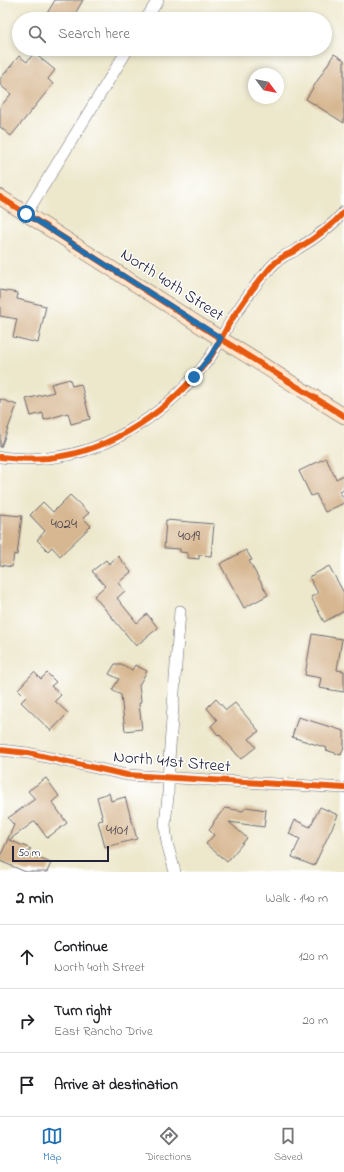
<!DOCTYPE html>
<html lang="en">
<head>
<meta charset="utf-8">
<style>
  body { margin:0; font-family:"Indie Flower",sans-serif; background:#f2f2f2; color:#202124 }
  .compass { position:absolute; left:248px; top:68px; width:36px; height:36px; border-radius:50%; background:#fff; box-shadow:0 2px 6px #0003; rotate:122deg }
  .scale { position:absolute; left:12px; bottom:10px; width:97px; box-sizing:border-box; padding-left:4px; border:2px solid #22223b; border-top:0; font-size:11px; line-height:14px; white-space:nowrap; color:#22223b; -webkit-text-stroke:3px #fff; paint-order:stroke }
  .stop { position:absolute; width:12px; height:12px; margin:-9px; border:3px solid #1f6fb2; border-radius:50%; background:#fff }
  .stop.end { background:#1f6fb2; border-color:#fff; box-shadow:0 1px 4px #0008 }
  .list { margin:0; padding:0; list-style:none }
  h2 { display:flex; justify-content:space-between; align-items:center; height:52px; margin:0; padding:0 16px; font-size:17px }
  h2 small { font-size:13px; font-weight:400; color:#757577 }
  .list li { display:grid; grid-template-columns:26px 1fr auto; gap:12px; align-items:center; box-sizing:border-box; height:64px; padding:0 16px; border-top:1px solid #e0e0e0 }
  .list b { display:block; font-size:15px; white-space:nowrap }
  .list p { margin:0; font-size:13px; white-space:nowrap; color:#757577 }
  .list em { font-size:13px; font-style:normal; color:#757577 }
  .icon { flex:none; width:22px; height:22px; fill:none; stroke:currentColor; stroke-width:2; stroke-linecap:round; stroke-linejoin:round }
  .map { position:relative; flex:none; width:344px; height:872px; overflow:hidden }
  .search { position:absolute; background:#fff; box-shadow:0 2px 6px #0003; left:12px; right:12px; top:12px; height:44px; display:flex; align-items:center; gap:10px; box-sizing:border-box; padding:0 14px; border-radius:22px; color:#757577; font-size:15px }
  .sheet { height:244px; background:#fff }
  nav { display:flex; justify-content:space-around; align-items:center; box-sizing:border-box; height:56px; border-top:1px solid #e0e0e0; background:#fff; font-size:11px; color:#757577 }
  nav a { display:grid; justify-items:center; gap:2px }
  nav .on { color:#1f6fb2 }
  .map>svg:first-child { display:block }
  .building { fill:#d7b792 }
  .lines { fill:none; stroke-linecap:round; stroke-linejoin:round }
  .street-casing { stroke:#69676e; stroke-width:12 }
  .secondary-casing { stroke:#69676e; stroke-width:16 }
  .street { stroke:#fff; stroke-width:11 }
  .secondary { stroke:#ffe4c6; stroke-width:15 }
  .cycleway-casing { stroke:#fff; stroke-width:8 }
  .cycleway { stroke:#e8590c; stroke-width:6 }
  .route { stroke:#1f6fb2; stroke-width:5 }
  .labels { text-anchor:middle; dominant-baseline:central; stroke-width:3; stroke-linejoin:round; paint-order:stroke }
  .number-label { font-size:15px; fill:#4f4751 }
  .street-label { font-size:17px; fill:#22223b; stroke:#fff }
</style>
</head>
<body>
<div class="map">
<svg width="344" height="872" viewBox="0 0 344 872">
  <rect width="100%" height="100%" fill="#fff"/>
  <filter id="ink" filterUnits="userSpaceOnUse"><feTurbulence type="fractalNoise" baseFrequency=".025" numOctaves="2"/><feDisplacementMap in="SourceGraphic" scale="8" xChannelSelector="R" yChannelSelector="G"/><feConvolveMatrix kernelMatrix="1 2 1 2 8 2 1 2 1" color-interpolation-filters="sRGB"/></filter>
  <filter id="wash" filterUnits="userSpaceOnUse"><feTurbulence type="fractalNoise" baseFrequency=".012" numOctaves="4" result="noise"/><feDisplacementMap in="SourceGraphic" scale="16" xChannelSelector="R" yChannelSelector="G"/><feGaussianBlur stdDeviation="0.9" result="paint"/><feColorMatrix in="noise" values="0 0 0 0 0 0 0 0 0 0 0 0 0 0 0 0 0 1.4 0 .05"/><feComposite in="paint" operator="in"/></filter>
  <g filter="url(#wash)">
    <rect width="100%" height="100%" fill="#ede8cc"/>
    <g id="blocks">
      <path class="building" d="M55,0H83L72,19H53L46,15Z
        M34,53L55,70L48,79L53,84L11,136L0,127V107L11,94L0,85V79L19,56L27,62Z
        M334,54L344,60V123L306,99Z
        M0,290L18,293L17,299L46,306L38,343L13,337L17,319L0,316Z
        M70,379L72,386L81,384L90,419L71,424L68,413L44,420L43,413L31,416L26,399L54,392L51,384Z
        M0,399L17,405L1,447H0Z
        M326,458L336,479L344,475V490L340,492L344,499V503L325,512L316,494L311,496L299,471Z
        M70,495L89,513L83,518L91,526L60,556L52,547L48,551L37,540L45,531L30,515L43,502L53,512Z
        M0,514L22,516L17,555L14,554L12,567L0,565Z
        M166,520L214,524L211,556L199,555V559L188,558V553L180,552V549L164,548Z
        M246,550L252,560L249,561L268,595L244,608L220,564Z
        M118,556L131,572L118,583L125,591L117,598L137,623L147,614L158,628L136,646L94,596L105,586L92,571L106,560L109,564Z
        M329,566L344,593V611L324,622L311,597L318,593L309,577Z
        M312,634L342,639L337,670L344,671V692L319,688L321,678L305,675Z
        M115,664H121L132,670L135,665L147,671L139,685L141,701L139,704L142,729L125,731L121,695L112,690L119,679L109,674Z
        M34,672L41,679L47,673L56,682L51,686L61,695L55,701L68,713L51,731L21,702L26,697L18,689Z
        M216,699L226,710L235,703L259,731L249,739L256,747L241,759L219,734L218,735L211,726L217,720L207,708Z
        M298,717L344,731V747L341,755L326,750L327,748L292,737Z
        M46,778L59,796L52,802L67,823L47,838L35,821L9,840L31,849L26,853L51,863L47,872H26L0,861V857L14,825L8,818L35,799L28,791Z
        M109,793L111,801L125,797L137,839L105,847L98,821L103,820L97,797Z
        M246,807L266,810L264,827L229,822L247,838L227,862L206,844L214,835L209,830L213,825L214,821L225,808L243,811Z
        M320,807L338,815L314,866L292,857L300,839L289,834L295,820L310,827Z"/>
    </g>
  </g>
  <g filter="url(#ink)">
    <use href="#blocks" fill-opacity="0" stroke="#69676e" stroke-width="1"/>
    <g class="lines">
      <g class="street-casing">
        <path id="street" d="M146,19L158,0
          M26,214L128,49
          M0,457C16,459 32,459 48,458C113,452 173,408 211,356C218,345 224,333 230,322C241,305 252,288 266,273C271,266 279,259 286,255C290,253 294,252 297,249C314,239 331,227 344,212
          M0,750L28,753L127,775L344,788
          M175,872L167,843L165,825L168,796L169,760L180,611"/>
      </g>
      <g class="secondary-casing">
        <path id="secondary" d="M0,197L221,339L344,416"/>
      </g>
      <use href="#street" class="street"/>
      <use href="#secondary" class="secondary"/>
      <g class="cycleway-casing">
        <path id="cycleway" d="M0,197L221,339L344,416
          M0,457C16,459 32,459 48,458C113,452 173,408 211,356C218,345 224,333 230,322C241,305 252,288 266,273C271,266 279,259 286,255C290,253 294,252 297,249C314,239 331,227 344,212
          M0,750L28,753L127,775L344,788"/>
      </g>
      <use href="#cycleway" class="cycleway"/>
    </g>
  </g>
  <g class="lines" filter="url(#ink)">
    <path class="route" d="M26,214L221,338L211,355L194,377"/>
  </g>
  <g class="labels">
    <g class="number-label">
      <text x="64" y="524">4024</text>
      <text x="189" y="536">4019</text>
      <text x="117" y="830">4101</text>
    </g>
    <g class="street-label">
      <text transform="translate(172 285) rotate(33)">North 40th Street</text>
      <text transform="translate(172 762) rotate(5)">North 41st Street</text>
    </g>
  </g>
</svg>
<svg class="compass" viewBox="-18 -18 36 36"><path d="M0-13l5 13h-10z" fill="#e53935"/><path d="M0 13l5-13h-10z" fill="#757577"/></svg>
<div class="scale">50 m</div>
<div class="stop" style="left:26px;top:214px"></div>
<div class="stop end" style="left:194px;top:377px"></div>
<div class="search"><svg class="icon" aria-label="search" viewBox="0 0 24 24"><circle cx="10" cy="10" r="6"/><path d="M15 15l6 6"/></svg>Search here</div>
</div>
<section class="sheet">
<h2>2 min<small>Walk · 140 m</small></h2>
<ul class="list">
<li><svg class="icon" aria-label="ahead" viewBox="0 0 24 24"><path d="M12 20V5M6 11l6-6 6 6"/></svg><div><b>Continue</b><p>North 40th Street</p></div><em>120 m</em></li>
<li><svg class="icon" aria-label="right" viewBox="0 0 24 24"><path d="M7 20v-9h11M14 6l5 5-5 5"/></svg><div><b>Turn right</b><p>East Rancho Drive</p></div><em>20 m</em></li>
<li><svg class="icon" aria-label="arrive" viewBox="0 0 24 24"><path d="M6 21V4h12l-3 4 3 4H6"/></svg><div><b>Arrive at destination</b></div></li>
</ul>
</section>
<nav>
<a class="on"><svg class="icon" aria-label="map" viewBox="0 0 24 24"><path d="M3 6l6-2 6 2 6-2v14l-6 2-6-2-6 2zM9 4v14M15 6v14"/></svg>Map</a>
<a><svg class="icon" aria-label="directions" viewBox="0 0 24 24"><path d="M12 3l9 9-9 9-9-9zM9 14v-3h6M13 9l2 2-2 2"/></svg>Directions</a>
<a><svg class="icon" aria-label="saved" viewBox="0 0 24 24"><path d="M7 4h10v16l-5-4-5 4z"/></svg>Saved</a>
</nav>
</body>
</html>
